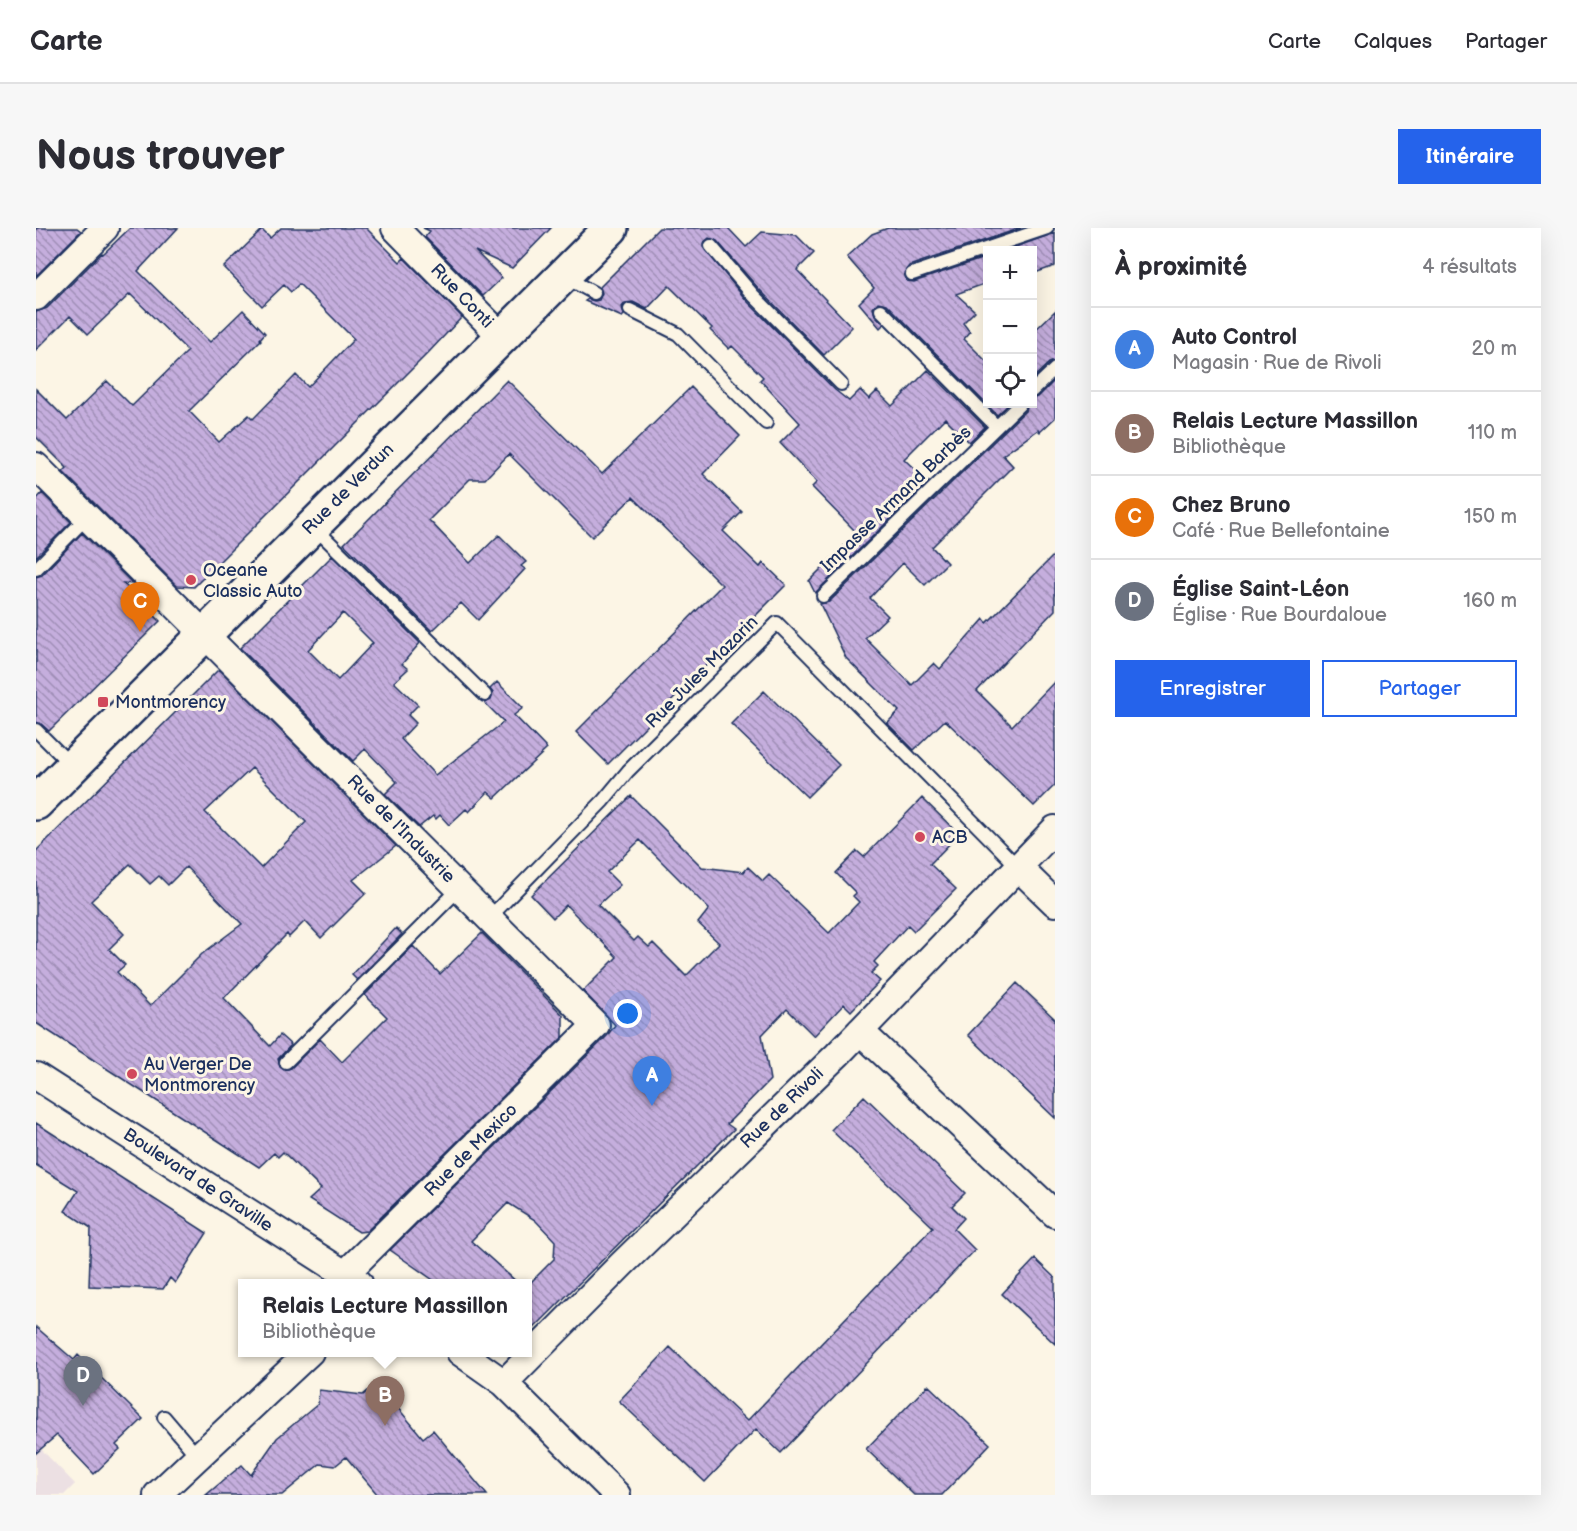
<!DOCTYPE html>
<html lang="fr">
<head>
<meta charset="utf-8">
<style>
  body { margin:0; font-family:"Balsamiq Sans",sans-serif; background:#f7f7f7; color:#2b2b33 }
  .controls { position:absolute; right:18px; top:18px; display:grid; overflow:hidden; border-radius:0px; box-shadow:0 6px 24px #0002 }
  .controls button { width:54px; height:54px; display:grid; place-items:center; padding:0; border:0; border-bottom:2px solid #e1e1e2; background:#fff; color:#2b2b33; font:30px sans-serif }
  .you { position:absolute; left:592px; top:786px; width:21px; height:21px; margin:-15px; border:4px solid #fff; border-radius:50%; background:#1a73e8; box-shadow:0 0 0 9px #1a73e833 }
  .badge { display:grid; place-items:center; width:39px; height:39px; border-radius:50%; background:#2563eb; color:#fff; font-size:20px; font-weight:700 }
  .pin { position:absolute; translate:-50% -50px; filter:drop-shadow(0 2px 3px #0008) }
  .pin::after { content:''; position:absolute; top:32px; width:21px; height:18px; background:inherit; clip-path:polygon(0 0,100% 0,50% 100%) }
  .popup { position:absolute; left:202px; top:1051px; width:294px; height:78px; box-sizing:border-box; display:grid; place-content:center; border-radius:0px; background:#fff; filter:drop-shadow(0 2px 4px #0005); font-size:20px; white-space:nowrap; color:#7c7c81 }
  .popup b { font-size:22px; color:#2b2b33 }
  .popup::after { content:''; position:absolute; left:50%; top:100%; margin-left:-12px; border:12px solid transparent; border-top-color:#fff }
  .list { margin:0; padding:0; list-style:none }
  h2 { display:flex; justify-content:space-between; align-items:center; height:78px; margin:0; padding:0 24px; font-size:26px }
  h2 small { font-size:20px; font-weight:400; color:#7c7c81 }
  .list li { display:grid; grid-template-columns:39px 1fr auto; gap:18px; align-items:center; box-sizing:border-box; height:84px; padding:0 24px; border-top:2px solid #e1e1e2 }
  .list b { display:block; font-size:22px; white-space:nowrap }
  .list p { margin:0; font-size:20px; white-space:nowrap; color:#7c7c81 }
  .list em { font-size:20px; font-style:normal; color:#7c7c81 }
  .actions { display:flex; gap:12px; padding:18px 24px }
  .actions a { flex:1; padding:14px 0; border:2px solid #2563eb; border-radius:0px; text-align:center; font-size:21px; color:#2563eb }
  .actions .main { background:#2563eb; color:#fff }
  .icon { flex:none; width:33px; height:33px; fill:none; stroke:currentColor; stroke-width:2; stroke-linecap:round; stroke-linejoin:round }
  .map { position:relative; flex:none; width:1019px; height:1267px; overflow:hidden; border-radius:0px }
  header { display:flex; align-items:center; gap:36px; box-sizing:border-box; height:84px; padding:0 30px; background:#fff; border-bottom:2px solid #e1e1e2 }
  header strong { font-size:28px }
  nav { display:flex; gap:33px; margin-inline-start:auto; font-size:21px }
  .intro { display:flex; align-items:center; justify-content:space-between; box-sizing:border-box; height:144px; padding:0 36px }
  h1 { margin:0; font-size:42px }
  .button { padding:15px 27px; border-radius:0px; background:#2563eb; color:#fff; font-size:21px; font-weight:700 }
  main { display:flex; gap:36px; padding:0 36px }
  aside { flex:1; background:#fff; border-radius:0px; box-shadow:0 6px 24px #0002 }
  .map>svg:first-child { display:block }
  .built { fill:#ece0e3 }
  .building { fill:url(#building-back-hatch); stroke:#1b2f5e; stroke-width:1.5; fill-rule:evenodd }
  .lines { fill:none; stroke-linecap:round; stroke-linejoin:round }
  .service-casing { stroke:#1b2f5e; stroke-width:16 }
  .minor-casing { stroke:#1b2f5e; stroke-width:30 }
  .secondary-casing { stroke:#1b2f5e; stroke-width:38 }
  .service { stroke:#fcf5e5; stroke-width:12 }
  .minor { stroke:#fcf5e5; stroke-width:26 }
  .secondary { stroke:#fcf5e5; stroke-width:33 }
  .poi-dot { fill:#d1495b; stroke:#fcf5e5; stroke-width:2 }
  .labels { text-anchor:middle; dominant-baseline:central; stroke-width:6; stroke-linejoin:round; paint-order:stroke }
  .street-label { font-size:18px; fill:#1b2f5e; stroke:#fcf5e5 }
  .poi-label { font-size:18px; fill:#1b2f5e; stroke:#fcf5e5; text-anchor:start }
</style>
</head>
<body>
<header>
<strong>Carte</strong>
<nav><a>Carte</a><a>Calques</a><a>Partager</a></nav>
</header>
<div class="intro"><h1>Nous trouver</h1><a class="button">Itinéraire</a></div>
<main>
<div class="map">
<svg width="1019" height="1267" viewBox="0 0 1019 1267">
  <defs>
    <pattern id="building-back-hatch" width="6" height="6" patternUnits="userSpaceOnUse" patternTransform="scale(1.5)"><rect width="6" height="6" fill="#c5aedd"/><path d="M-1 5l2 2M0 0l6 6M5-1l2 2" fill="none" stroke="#9f8eb6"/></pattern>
  </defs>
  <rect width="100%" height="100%" fill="#fcf5e5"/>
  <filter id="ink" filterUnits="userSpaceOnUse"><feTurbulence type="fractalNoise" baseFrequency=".0167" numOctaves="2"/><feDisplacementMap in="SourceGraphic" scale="12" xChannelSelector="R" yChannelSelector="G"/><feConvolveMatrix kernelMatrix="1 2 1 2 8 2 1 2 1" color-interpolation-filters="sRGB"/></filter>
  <g filter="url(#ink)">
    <path class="built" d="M5,1221L39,1256L28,1267H0V1226Z"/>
    <path class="building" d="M0,0H41L45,3L0,48Z
      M94,0H142L102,43L174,114L207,82L229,105L224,111L225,112L153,183L183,214L213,187L217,191L260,147L272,159L318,111L263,56L255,64L248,57L226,78L188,39L226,2L234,10L245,0H330L364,34L368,30L426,89L393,124L158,359L141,358L27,244L31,240L0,209V161L31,192L71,153L96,178L152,123L94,66L52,106L34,88L0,122V84L11,80L66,25L67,26Z
      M387,0H515L476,40L439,23L466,50L447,68L389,9L394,3Z
      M623,0H692L710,19L726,4L760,7L778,25L761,42L816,99L788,127L723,61L681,13L673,10L667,15V19L711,73L799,162L813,173L824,162L833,171L841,163L856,178L892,142L949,199L933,214L909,190L868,231L892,254L779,365L773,353L821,305L776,259L781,254L744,215L764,195L724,152L727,149L696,118L693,121L674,102L676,100L633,58L611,81L597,74L589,75L586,79L588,87L586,89L549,73L552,71L558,73L563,72L566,65L564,59Z
      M852,0H985L873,38L868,45L871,53L878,54L951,29V55L920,66L939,83L927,95L934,104L928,111L951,134V176H973L961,187L851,76L842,74L837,80L839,87L848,96L844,100L823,75L838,60L811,29L836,6Z
      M1019,5V38L996,46V22H971Z
      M1019,83V133L1013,135L996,151V105Z
      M471,152L566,246L655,159L704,208L667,246L706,284L687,303L724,339L727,335L750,357L572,536L540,504L686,357L597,269L556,309L473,226L449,251H434L393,292L434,335L463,307L490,334L485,338L489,341L442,392L425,375L396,403L308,316Z
      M1019,152V190L1004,204L1002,202L967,227L977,238L896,319L911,335L889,357L867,335L834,370L852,388L829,410L876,457L898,435L904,441L948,391L951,395L1019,326V382L941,463L976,498L1019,453V557L998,578L909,492L878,522L851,495L863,483L810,430L784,376L793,374L990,182L992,176H996V171L1002,169Z
      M6,265L35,294L0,329V272Z
      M46,305L97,356L87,355L124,393L13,503L5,496L0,494V349L6,347Z
      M296,328L384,415L366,436L372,441L358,454L382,477L372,487L380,495L365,511L399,547L468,494L449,475L455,472L457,465L454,461L461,454L487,480L478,487L511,521L459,570L452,564L433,584L430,581L413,597L404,587L400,591L397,588L383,599L349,566L361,554L329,521L317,533L204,420ZM307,385L337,415L302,452L272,422Z
      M183,441L360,618L317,652L330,665L285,710L269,693L253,709L251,706L188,770L234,818L244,807L255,817L242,831L244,839L248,842L255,840L284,811L306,834L351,789L329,767L377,718L404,746L446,705L527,787V809L331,1003L323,1004L273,972L285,961L247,924L242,929L238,925L223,939L0,795V623ZM216,540L270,594L225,640L169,584ZM94,636L114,656L123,648L132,657L150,639L206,696L166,726L114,778L81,744L89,737L73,721L88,706L55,673Z
      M728,463L803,537L771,569L695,496Z
      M595,568L666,639L708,644L712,639L727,653L733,647L793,705L823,674L817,668L820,665L800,645L821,623L828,629L886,570L923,606L894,636L920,661L878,703L872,697L838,734L842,738L835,745L844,753L815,783L808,776L778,808L751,781L726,807L734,852L691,896L698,901L492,1106V1057L518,1031L519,1013L499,992L472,975L435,1013L483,1056H403L354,1022L571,808L579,797L547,763L581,729L530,677L517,690L495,667ZM604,612L673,681L662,695L683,715L650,748L617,715L613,719L602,709L598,713L562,677L584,657L571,644Z
      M360,700L366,706L321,752L316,747Z
      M981,755L1019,791V890L932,807Z
      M828,868L929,965L916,978L928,990L918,1001L939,1022L745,1225L720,1201L669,1254L583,1173L634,1119L711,1193L897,999L795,902Z
      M0,895L171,1005L139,1055L134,1050L127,1061L53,1058L55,1000L29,983L42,963L0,937Z
      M999,1031L1019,1050V1116L966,1066Z
      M0,1099L38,1132L42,1127L107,1191L80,1217L84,1221L58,1246L21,1207L0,1225Z
      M341,1155L387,1210L397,1202L451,1267H342L310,1229L299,1238L284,1236L246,1267H170L206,1237L215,1247L241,1210L282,1176L283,1162L327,1167Z
      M892,1157L954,1216L906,1267H878L830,1221Z"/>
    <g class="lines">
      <g class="service-casing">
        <path id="service" d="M675,18L717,67L805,156
          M876,46L1011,0
          M527,48L558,65
          M594,82L642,106L730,195
          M845,82L960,198
          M996,163L1019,141
          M277,298L449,467
          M0,341L51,289
          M787,368L984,176
          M0,502L35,537
          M454,689L567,573L592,543L741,395L982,639
          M250,834L424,660
          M128,1189L162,1229"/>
      </g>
      <g class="minor-casing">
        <path id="minor" d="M359,0L467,110
          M0,69L69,0
          M0,238L560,797L309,1046
          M982,639L1019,675
          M824,803L1019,986
          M0,848L323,1055
          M424,1124L468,1155L581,1267
          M468,1155L586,1036L801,827L1019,601
          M121,1267L274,1124"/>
      </g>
      <g class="secondary-casing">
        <path id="secondary" d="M0,575L575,0"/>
      </g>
      <use href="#service" class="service"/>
      <use href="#minor" class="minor"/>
      <use href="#secondary" class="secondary"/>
    </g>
  </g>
  <g class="poi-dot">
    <circle cx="155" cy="352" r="6"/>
    <rect x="61" y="468" width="12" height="12" rx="3"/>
    <circle cx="884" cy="609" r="6"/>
    <circle cx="96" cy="846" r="6"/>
  </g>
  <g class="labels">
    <g class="street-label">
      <text transform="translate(426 68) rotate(46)">Rue Conti</text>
      <text transform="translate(312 261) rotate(-45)">Rue de Verdun</text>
      <text transform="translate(860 271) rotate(-44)">Impasse Armand Barbès</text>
      <text transform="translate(666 444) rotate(-45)">Rue Jules Mazarin</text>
      <text transform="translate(365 601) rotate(45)">Rue de l'Industrie</text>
      <text transform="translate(746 880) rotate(-44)">Rue de Rivoli</text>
      <text transform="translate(435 922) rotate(-45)">Rue de Mexico</text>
      <text transform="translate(162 952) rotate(33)">Boulevard de Graville</text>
    </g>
    <g class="poi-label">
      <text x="167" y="342">Oceane<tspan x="167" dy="21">Classic Auto</tspan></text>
      <text x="79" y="474">Montmorency</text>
      <text x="896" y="609">ACB</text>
      <text x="108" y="836">Au Verger De<tspan x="108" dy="21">Montmorency</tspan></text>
    </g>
  </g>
</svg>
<div class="controls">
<button>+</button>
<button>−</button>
<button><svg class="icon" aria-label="locate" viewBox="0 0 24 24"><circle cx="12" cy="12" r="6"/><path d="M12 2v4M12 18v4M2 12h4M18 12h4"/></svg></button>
</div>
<div class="you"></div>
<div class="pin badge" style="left:616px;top:878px;background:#3f7fe0">A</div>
<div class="pin badge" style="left:349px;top:1198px;background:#8d6e63">B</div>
<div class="popup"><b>Relais Lecture Massillon</b>Bibliothèque</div>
<div class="pin badge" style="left:104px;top:404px;background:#e8710a">C</div>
<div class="pin badge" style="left:47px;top:1178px;background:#6b7280">D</div>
</div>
<aside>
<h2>À proximité<small>4 résultats</small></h2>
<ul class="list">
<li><span class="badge" style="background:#3f7fe0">A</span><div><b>Auto Control</b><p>Magasin · Rue de Rivoli</p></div><em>20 m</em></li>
<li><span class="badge" style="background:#8d6e63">B</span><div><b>Relais Lecture Massillon</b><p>Bibliothèque</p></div><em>110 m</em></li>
<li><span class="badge" style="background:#e8710a">C</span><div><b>Chez Bruno</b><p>Café · Rue Bellefontaine</p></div><em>150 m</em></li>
<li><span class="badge" style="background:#6b7280">D</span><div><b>Église Saint-Léon</b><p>Église · Rue Bourdaloue</p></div><em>160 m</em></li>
</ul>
<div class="actions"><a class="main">Enregistrer</a><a>Partager</a></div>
</aside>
</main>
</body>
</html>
